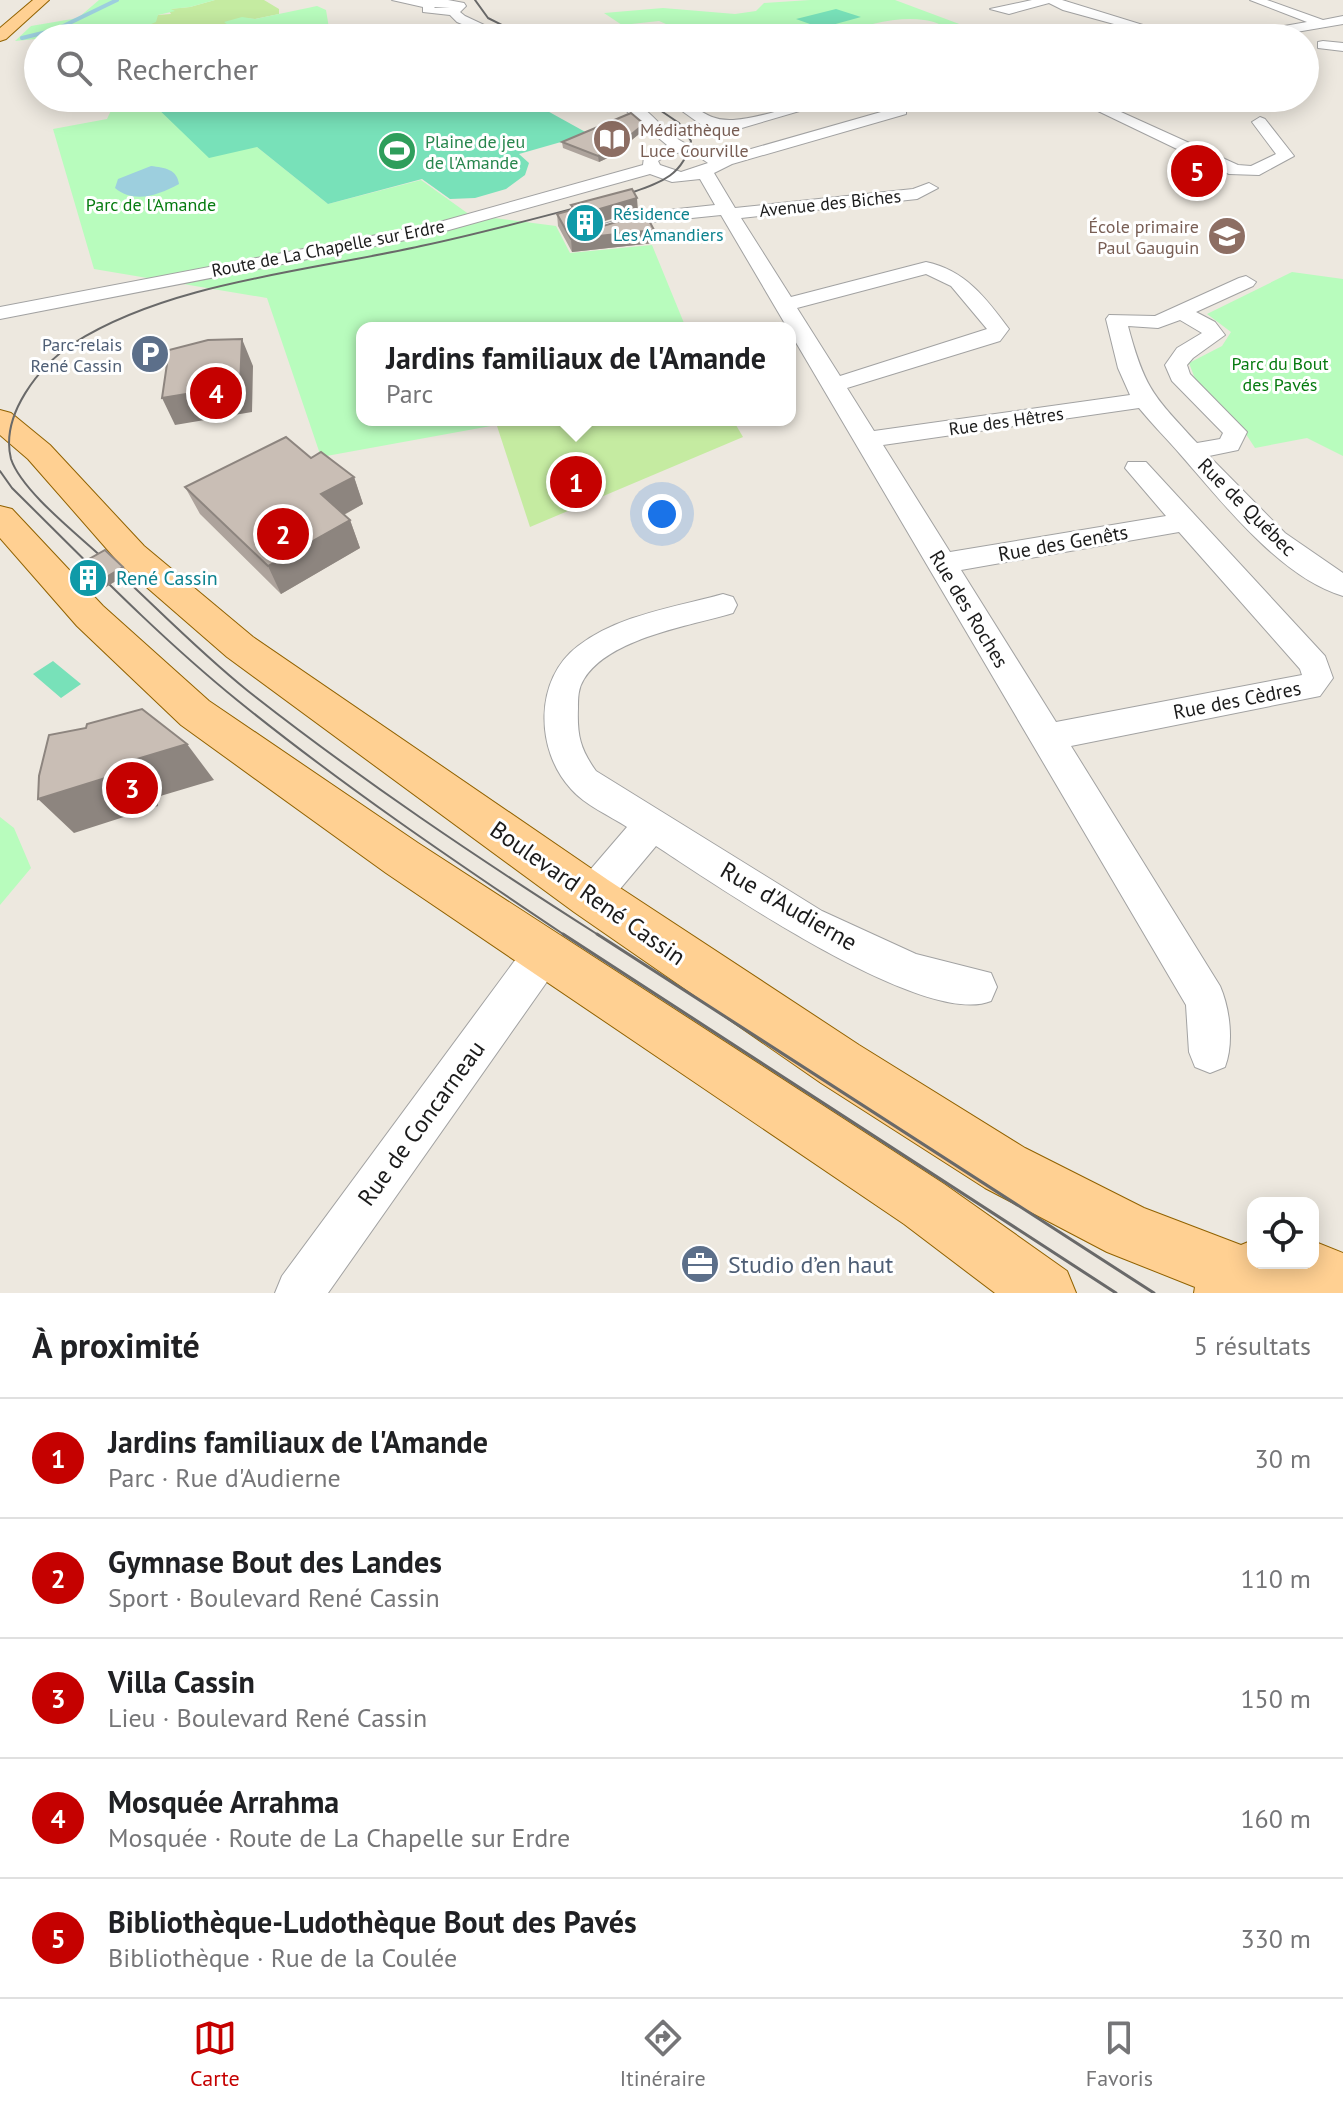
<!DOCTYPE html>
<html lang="fr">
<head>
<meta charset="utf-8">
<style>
  body { margin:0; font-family:"PT Sans",sans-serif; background:#f6f6f6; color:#202124 }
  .controls { position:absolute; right:24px; bottom:24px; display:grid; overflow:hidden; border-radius:16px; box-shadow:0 4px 20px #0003 }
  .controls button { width:72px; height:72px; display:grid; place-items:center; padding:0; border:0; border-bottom:2px solid #e0e0e0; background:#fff; color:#202124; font:40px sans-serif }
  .you { position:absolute; left:662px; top:514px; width:28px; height:28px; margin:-20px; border:6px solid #fff; border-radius:50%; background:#1a73e8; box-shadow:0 0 0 12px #1a73e833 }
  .badge { display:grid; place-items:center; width:52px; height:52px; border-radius:50%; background:#c50100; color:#fff; font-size:26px; font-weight:700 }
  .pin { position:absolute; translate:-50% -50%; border:4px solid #fff; box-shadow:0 2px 8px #0006 }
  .popup { position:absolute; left:356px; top:322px; width:440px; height:104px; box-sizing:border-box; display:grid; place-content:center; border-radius:16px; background:#fff; filter:drop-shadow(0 2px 6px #0005); font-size:26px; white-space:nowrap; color:#757577 }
  .popup b { font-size:30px; color:#202124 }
  .popup::after { content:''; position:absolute; left:50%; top:100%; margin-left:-16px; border:16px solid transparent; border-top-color:#fff }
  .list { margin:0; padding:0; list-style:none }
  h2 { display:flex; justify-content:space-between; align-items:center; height:104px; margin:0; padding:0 32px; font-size:34px }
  h2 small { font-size:26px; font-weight:400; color:#757577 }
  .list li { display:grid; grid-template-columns:52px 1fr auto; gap:24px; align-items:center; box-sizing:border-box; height:120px; padding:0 32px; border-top:2px solid #e0e0e0 }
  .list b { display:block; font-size:30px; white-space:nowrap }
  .list p { margin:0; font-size:26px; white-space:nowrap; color:#757577 }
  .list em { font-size:26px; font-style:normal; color:#757577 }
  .icon { flex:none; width:44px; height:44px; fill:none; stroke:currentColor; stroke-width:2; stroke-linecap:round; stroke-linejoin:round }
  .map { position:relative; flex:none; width:1343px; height:1293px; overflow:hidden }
  .search { position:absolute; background:#fff; box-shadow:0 4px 20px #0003; left:24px; right:24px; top:24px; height:88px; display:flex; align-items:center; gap:20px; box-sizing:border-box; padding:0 28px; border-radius:44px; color:#757577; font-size:30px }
  .sheet { height:704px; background:#fff }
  nav { display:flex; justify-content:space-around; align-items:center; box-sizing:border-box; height:112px; border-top:2px solid #e0e0e0; background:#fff; font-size:22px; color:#757577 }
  nav a { display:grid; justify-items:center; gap:4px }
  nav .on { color:#c50100 }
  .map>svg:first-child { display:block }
  .grass { fill:#c5eba1 }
  .park { fill:#b8fcbd }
  .pitch { fill:#78e1b9 }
  .water { fill:#9dcfde }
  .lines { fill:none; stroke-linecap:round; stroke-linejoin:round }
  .stream { stroke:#9dcfde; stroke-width:4 }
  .minor-casing { stroke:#a2a2a2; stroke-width:2 }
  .major-casing { stroke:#916200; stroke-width:2 }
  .minor { fill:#fff; fill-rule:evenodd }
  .major { fill:#ffd092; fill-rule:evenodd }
  .tram-far1 { stroke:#696969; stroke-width:2 }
  .tram { stroke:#696969; stroke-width:3 }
  .wall { fill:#ada39c }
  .shaded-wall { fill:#8d857f }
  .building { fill:#c9beb5; stroke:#8d857f; stroke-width:2 }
  .labels { text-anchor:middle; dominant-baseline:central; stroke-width:6; stroke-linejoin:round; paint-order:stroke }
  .far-education-label { font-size:18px; fill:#785e54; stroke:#fff; text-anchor:start }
  .far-leisure-label { font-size:18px; fill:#27864d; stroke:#fff; text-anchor:start }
  .far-street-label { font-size:18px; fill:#1b1b1b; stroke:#fff }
  .far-park-label { font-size:18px; fill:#067b10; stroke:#fff }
  .far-culture-label { font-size:18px; fill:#0d838f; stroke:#fff; text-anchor:start }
  .far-service-label { font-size:18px; fill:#4e5e75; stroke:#fff; text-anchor:end }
  .street-label { font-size:20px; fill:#1b1b1b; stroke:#fff }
  .culture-label { font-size:20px; fill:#0d838f; stroke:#fff; text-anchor:start }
  .near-street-label { font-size:24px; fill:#1b1b1b; stroke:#fff }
  .near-service-label { font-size:24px; fill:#4e5e75; stroke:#fff; text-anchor:start }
</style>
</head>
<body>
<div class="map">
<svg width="1343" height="1293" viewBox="0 0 1343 1293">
  <rect width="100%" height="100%" fill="#ede8df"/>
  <path class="grass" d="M215,0H264L279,9V14L255,19L243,18L255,25L251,28L255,35L251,38H167L147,25L158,15L171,14L168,9L190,7Z
    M523,420H733L743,437L530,527L497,426Z"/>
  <path class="park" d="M99,0H215L190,7L171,9L175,11L158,15L156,22L149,25L161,28L168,38H146L148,32L74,35L60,32L36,39L15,41L31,26L78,18Z
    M810,0H895L978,31C950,35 947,23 924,20C896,16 865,26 838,33L845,38H651L680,30L659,21L622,25L604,13L663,8L735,14L756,11L764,3Z
    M317,6L326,10L329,28L348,38H251L254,35L245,30L253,25H228L224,22L242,17L255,19Z
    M117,98H171L151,103L257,147L328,204L421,180L470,215L556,226L570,253L652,245L686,328H362V420H523L321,457L267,298L94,269L53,129L107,119Z
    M1292,272L1343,279V456L1307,438L1255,448L1238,422L1197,384L1189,363L1222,346L1231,332L1207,314Z
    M0,817L14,828L31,868L0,905Z"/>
  <path class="pitch" d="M836,9L861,17L821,28L796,19Z
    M171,98H524L589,134L519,154L529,163L525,175L506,189L475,198L450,199L422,179L328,204L257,147L209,158L151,102Z
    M53,661L81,684L61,698L33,674Z"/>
  <path class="water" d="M151,166C165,168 177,169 179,184C159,195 134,204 115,188L118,179Z"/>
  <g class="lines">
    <path class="stream" d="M22,38L55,30L117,0"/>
    <g class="minor-casing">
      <path id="minor" d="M392,0H448L464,3L466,6L460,12L465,16L512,38H495L457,22L450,15L423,12V7ZM446,7H450L434,8L435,7Z
        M1032,0H1062L1185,38H1165L1063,10L1049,3L1009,14L990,9Z
        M1250,0H1267L1323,20L1343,16V24L1261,38H1233L1239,34L1307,22Z
        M546,31L559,38H541L540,35Z
        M1323,41L1343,43V51L1318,48V42Z
        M611,98C647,98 654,125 681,141C694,149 710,146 723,157L881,112L875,108C892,93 920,98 942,98C925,110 908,102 892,109L906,108V114L732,164L714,173L735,208L913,189L929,183L938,188L917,199L741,218L791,297L926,262C965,270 986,298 1009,329L1000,341L847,388L874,431L1130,395L1118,368L1106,319L1109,315L1155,316L1239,278L1246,276L1256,282L1253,286L1196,312L1215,322L1225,335L1193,358L1187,365L1190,374L1247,432L1238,450L1209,456L1285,533L1343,573V596C1281,578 1222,502 1180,454C1167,439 1152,424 1139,408L883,445L950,552L1166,516L1125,468L1128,462H1146L1325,656L1333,678L1320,696L1071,746L1220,986C1230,1009 1234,1043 1225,1067L1210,1073L1195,1067L1189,1052L1186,1005L721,215L643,223L610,233L601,228L604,224L641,213L715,205L700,179L672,182L650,174L431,235L0,319V307L429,225L643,165L644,157L667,145ZM683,152L695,154L708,163L681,172L660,165L658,161L670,154ZM926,274L951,286L987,329L840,376L797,308ZM1180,320L1202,333L1177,348L1165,365L1172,381L1223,433L1220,439L1197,443C1154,396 1145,390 1128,326L1158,328ZM1179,532L1300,669L1302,675L1056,722L961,570Z
        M664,98C694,98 702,122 733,120C770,118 804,98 844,98L735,130L703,126Z
        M1071,98H1090L1238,165L1251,166L1276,154L1252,122L1260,117L1265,119L1294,156L1259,175L1229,174Z
        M723,594L733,597L737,605L733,613C690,626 609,638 584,679C578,688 578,698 578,708C577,735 580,749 596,771L822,911L916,954L991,973L997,987L991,1001C924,1029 716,885 656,846L604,908L591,913L578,908L572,896L578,884L627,827C610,816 585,805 571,789C535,750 534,679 578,646C618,615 676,607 723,594Z
        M544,934L558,940L563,953L558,966L328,1293H275L282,1276L530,940Z"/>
    </g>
    <g class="major-casing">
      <path id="major" d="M33,0H49L6,39L0,41V28Z
        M0,410L11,413L50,445L144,546L253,637L608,880L859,1045L1025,1148L1144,1208L1241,1245L1253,1240V1263H1313V1241L1343,1253V1293H1194L1195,1287L1107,1252L985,1188L821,1083L574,912L227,657L120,564L28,459L0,435Z
        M0,506L12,509L103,606L209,701L418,843L944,1184L1067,1271L1076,1293H995L904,1224L386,873L181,725L77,626L0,538Z"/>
    </g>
    <use href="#minor" class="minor"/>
    <use href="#major" class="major"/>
    <path class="tram-far1" d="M475,0L488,18L528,38
      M0,471L12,488C85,560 157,635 237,700C342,785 454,861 566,936
      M600,936C479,859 361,780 248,691C198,651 153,604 106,561C81,537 22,492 11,459C0,415 39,366 74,343C170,282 311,271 421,246C488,232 555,213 622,196C655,184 683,179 691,141L679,123L642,98"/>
    <path class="tram" d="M563,934L1116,1293
      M597,934L1154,1293"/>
  </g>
  <path class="wall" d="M644,124V130L612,156L599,162L563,148L562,142Z
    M571,205L638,211L592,225L597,228L654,243L572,252L558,226L557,214L571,210Z
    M311,458L354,477L363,504L344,515L350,520L360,548L281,594L200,514L185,487Z
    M75,567H123L127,574L98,592L80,574Z"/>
  <path class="shaded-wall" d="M644,124V130L612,156L599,162L598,156Z
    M637,198L638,211L590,225L584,220L589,212Z
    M654,230V243L572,252L571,239Z
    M242,339L253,366L252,412L175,425L162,398Z
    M354,477L363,504L332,521L321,494Z
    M350,520L360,548L281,594L268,566Z
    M123,567L127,574L98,592L93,585Z
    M187,744L214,780L157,797L158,806L74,833L38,799L127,762Z"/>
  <path class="building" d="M473,27L495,38H422Z
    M631,113L644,124L612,150L598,156L562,142Z
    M632,189L637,198L589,212L584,220L597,228L645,213L654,230L571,239L557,214L575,209L571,205Z
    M242,339L240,385L162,398L169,350L208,340Z
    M286,437L311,458L321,452L354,477L321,494L350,520L268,566L185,487Z
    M105,550L123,567L93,585L75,567Z
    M142,709L187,744L127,762L128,771L38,799L39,776L49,735L86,728L87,724Z"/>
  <defs>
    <g id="library-disc" transform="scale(2)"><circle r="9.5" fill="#8d6e63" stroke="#fff"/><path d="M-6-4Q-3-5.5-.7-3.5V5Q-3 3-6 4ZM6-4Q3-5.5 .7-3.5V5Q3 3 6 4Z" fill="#fff"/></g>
    <g id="stadium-disc" transform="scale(2)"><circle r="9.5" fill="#2e9e5b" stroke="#fff"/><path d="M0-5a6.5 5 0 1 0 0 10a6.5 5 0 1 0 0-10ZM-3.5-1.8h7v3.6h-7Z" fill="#fff"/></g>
    <g id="building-disc" transform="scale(2)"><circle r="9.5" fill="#0f9aa8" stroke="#fff"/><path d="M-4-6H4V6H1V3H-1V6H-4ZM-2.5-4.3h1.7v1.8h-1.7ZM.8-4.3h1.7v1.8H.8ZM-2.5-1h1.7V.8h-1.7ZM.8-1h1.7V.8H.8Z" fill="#fff"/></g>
    <g id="school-disc" transform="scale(2)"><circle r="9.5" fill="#8d6e63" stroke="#fff"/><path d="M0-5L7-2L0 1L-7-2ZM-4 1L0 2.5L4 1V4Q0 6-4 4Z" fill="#fff"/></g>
    <g id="parking-disc" transform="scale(2)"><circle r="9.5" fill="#5c6f8a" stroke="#fff"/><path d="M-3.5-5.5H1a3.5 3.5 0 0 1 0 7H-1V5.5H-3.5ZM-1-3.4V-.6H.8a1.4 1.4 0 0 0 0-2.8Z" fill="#fff"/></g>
    <g id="office-disc" transform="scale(2)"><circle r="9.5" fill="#5c6f8a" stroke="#fff"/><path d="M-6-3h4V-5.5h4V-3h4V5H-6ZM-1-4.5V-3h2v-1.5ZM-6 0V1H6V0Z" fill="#fff"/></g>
  </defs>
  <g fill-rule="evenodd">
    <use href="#library-disc" x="612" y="139"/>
    <use href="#stadium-disc" x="397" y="151"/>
    <use href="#building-disc" x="585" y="223"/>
    <use href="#school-disc" x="1227" y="236"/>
    <use href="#parking-disc" x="150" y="354"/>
    <use href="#building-disc" x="88" y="578"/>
    <use href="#office-disc" x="700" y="1264"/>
  </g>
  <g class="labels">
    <g class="far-education-label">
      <text x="640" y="129">Médiathèque<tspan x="640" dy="21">Luce Courville</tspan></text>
      <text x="1199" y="226" text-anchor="end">École primaire<tspan x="1199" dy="21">Paul Gauguin</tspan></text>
    </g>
    <g class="far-leisure-label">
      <text x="425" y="141">Plaine de jeu<tspan x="425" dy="21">de l'Amande</tspan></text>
    </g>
    <g class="far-street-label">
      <text transform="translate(830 203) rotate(-6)">Avenue des Biches</text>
      <text transform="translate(328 248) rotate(-11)">Route de La Chapelle sur Erdre</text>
      <text transform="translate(1006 421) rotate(-8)">Rue des Hêtres</text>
    </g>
    <g class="far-park-label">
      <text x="151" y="204">Parc de l'Amande</text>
      <text x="1280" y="363">Parc du Bout<tspan x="1280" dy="21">des Pavés</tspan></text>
    </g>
    <g class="far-culture-label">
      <text x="613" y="213">Résidence<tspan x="613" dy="21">Les Amandiers</tspan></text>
    </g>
    <g class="far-service-label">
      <text x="122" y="344">Parc-relais<tspan x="122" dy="21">René Cassin</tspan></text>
    </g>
    <g class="street-label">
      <text transform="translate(1247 507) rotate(45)">Rue de Québec</text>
      <text transform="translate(1063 543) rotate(-10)">Rue des Genêts</text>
      <text transform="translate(969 609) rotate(59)">Rue des Roches</text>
      <text transform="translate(1237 700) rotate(-11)">Rue des Cèdres</text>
    </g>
    <g class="culture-label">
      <text x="116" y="578">René Cassin</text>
    </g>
    <g class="near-street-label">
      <text transform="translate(588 893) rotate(35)">Boulevard René Cassin</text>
      <text transform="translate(789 906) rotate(30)">Rue d'Audierne</text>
      <text transform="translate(421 1123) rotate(-54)">Rue de Concarneau</text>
    </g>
    <g class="near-service-label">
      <text x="728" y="1264">Studio d’en haut</text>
    </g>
  </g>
</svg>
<div class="controls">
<button><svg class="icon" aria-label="locate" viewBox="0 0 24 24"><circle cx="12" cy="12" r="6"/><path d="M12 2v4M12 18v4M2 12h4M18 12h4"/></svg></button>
</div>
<div class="you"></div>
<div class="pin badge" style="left:576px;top:482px">1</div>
<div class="popup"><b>Jardins familiaux de l'Amande</b>Parc</div>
<div class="pin badge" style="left:283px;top:534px">2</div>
<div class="pin badge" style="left:132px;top:788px">3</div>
<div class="pin badge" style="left:216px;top:393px">4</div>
<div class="pin badge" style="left:1197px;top:171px">5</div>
<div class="search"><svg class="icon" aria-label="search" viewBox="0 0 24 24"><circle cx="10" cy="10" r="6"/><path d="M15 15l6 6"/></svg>Rechercher</div>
</div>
<section class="sheet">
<h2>À proximité<small>5 résultats</small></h2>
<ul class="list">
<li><span class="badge">1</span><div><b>Jardins familiaux de l'Amande</b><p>Parc · Rue d'Audierne</p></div><em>30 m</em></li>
<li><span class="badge">2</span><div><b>Gymnase Bout des Landes</b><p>Sport · Boulevard René Cassin</p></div><em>110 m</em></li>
<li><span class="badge">3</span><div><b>Villa Cassin</b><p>Lieu · Boulevard René Cassin</p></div><em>150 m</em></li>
<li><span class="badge">4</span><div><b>Mosquée Arrahma</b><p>Mosquée · Route de La Chapelle sur Erdre</p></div><em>160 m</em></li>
<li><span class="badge">5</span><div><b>Bibliothèque-Ludothèque Bout des Pavés</b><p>Bibliothèque · Rue de la Coulée</p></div><em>330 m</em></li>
</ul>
</section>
<nav>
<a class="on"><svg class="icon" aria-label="map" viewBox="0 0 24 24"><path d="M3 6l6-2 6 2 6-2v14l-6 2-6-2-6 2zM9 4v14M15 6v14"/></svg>Carte</a>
<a><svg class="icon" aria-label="directions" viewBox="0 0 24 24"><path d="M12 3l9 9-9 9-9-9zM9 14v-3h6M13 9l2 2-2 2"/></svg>Itinéraire</a>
<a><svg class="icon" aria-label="saved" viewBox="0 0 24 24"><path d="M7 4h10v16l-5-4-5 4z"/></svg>Favoris</a>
</nav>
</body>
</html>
